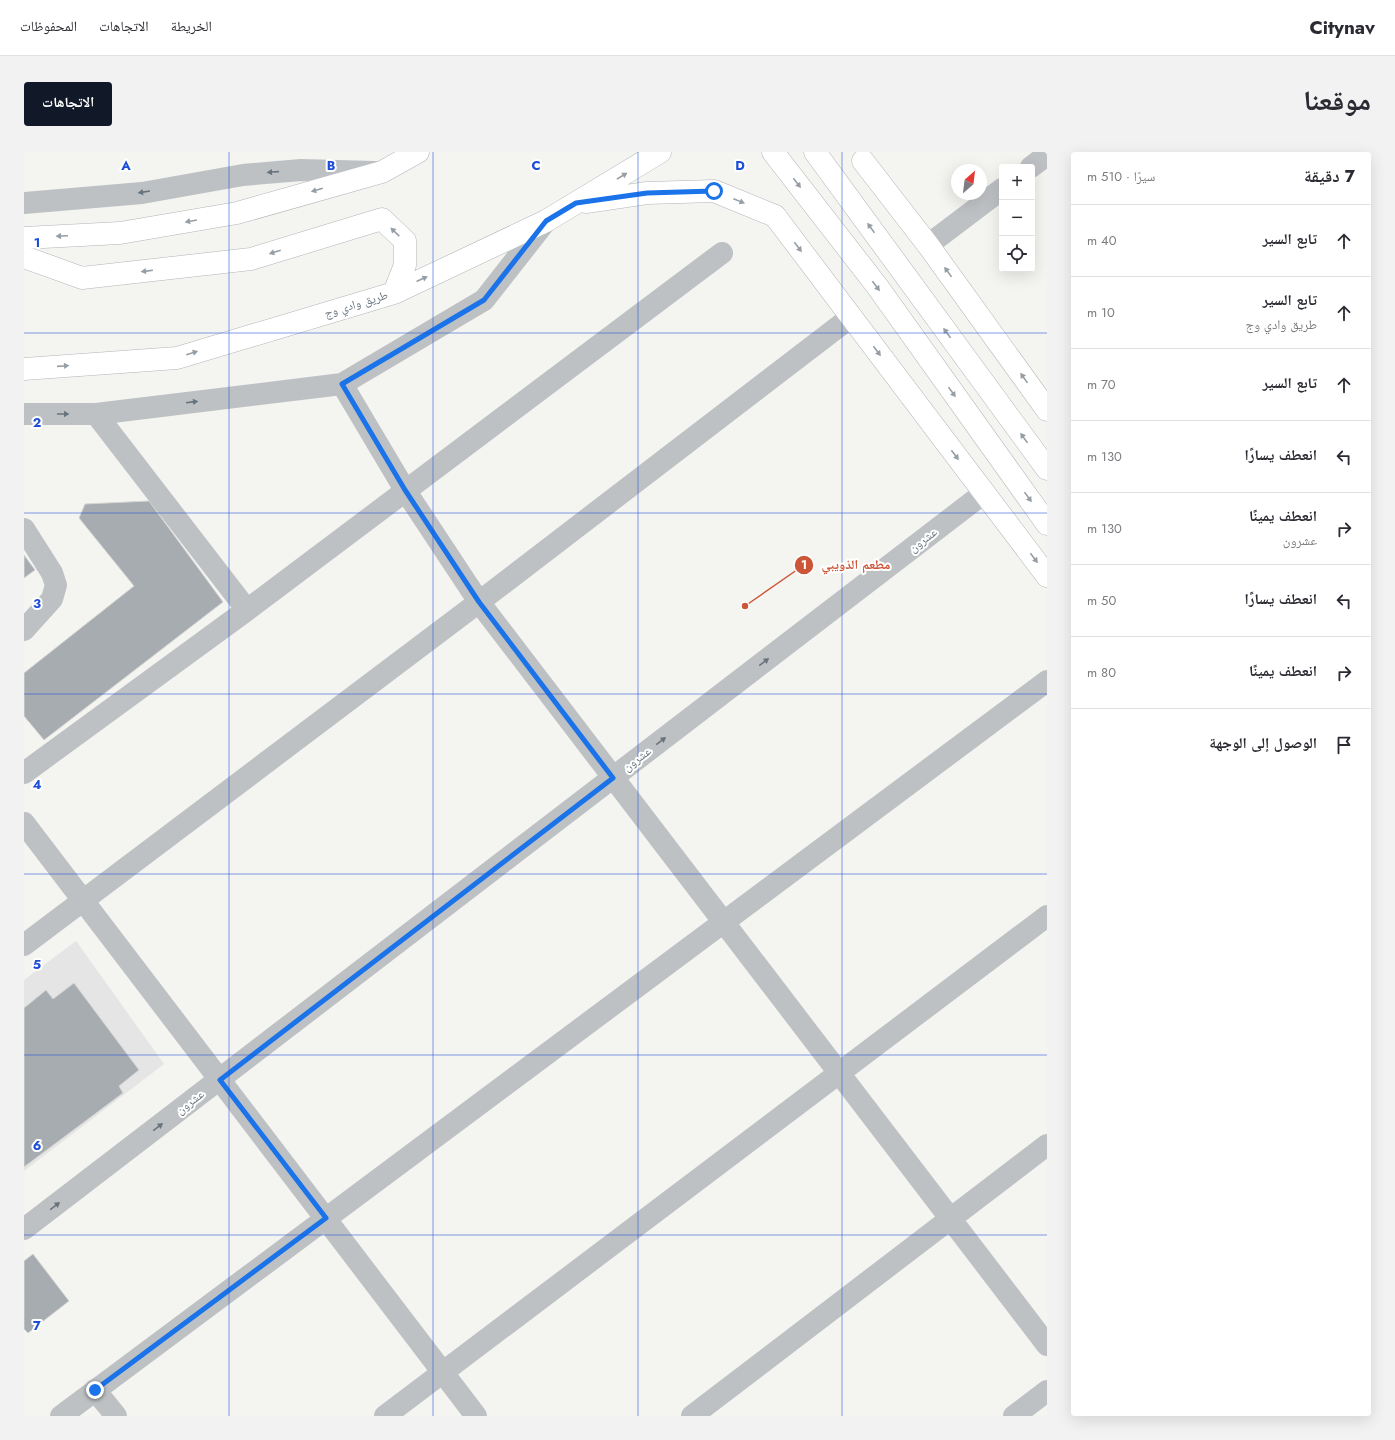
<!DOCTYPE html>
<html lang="ar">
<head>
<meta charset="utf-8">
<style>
  body { margin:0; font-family:Jost,"Noto Naskh Arabic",sans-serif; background:#f2f2f3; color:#2b2b33; direction:rtl }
  .controls { position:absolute; right:12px; top:12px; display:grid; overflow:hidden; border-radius:4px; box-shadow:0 4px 16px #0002 }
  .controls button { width:36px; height:36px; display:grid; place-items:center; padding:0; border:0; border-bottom:1px solid #e1e1e2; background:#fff; color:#2b2b33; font:20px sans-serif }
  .compass { position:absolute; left:927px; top:12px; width:36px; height:36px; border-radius:50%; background:#fff; box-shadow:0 4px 16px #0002; rotate:28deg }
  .stop { position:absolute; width:12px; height:12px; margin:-9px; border:3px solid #1a73e8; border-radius:50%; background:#fff }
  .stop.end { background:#1a73e8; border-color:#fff; box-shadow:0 1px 4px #0008 }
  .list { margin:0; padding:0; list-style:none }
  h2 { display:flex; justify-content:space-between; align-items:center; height:52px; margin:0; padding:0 16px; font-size:17px }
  h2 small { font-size:13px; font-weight:400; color:#7c7c81 }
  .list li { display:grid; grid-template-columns:26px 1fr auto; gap:12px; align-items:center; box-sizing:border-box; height:72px; padding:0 16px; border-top:1px solid #e1e1e2 }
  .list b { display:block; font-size:15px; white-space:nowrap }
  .list p { margin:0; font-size:13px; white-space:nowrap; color:#7c7c81 }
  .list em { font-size:13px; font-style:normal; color:#7c7c81 }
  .icon { flex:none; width:22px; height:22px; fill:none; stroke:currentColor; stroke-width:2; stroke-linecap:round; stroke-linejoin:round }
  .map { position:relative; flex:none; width:1023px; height:1264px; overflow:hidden; direction:ltr; border-radius:4px }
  header { display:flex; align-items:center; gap:24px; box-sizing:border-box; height:56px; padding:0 20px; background:#fff; border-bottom:1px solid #e1e1e2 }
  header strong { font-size:19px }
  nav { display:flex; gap:22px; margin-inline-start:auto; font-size:14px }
  .intro { display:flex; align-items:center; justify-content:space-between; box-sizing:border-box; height:96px; padding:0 24px }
  h1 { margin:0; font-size:28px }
  .button { padding:10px 18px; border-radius:4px; background:#111827; color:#fff; font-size:14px; font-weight:700 }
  main { display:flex; gap:24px; padding:0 24px }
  aside { flex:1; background:#fff; border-radius:4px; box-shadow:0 4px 16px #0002 }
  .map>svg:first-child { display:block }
  .built { fill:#e4e5e4 }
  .building { fill:#a6acb0; stroke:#d5d5d3 }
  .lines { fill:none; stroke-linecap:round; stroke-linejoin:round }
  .major-casing { stroke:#b1b5b8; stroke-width:23 }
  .highway-casing { stroke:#b1b4b6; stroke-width:23 }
  .minor { stroke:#bec1c4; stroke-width:22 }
  .major { stroke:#fff; stroke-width:22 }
  .highway { stroke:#fff; stroke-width:22 }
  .oneway { fill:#67747e }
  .oneway2 { fill:#959ea5 }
  .route { stroke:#1a73e8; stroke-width:5 }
  .grid { fill:none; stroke:#1d4ed8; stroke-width:1; stroke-opacity:0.55 }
  .labels { text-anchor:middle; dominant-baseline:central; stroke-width:4; stroke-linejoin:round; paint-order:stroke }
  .street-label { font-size:12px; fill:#67747e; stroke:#fff }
  .grid-label { font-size:13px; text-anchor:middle; font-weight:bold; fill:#1d4ed8; stroke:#fff; stroke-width:4; stroke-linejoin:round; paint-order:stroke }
  .leader { fill:none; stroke:#cc5738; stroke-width:1.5 }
  .callout-dot { fill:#cc5738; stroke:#fff; stroke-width:1.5 }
  .mark-label { font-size:12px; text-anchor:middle; font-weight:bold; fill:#fff }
  .callout-label { font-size:13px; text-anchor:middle; font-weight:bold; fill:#cc5738; stroke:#fff; stroke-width:4; stroke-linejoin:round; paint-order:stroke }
</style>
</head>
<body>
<header>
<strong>Citynav</strong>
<nav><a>الخريطة</a><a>الاتجاهات</a><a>المحفوظات</a></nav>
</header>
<div class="intro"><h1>موقعنا</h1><a class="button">الاتجاهات</a></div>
<main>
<aside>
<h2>7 دقيقة<small>سيرًا · 510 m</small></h2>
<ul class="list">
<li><svg class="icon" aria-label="ahead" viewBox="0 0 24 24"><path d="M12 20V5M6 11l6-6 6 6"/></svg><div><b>تابع السير</b></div><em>40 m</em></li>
<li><svg class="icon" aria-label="ahead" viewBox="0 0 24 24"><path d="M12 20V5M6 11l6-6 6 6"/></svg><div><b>تابع السير</b><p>طريق وادي وج</p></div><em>10 m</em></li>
<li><svg class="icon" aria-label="ahead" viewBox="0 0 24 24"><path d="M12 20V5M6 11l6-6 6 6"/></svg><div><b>تابع السير</b></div><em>70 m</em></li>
<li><svg class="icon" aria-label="left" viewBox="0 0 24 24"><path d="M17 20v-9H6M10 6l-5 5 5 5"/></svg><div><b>انعطف يسارًا</b></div><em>130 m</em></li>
<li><svg class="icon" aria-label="right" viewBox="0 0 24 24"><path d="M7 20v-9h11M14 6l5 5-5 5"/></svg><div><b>انعطف يمينًا</b><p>عشرون</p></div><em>130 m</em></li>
<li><svg class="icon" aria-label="left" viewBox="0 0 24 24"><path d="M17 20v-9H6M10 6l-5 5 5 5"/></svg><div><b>انعطف يسارًا</b></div><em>50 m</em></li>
<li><svg class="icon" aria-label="right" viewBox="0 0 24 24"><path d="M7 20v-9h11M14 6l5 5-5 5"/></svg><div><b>انعطف يمينًا</b></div><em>80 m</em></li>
<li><svg class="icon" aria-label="arrive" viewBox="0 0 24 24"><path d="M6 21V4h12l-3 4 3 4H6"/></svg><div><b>الوصول إلى الوجهة</b></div></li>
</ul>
</aside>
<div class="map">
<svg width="1023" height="1264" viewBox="0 0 1023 1264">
  <rect width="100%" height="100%" fill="#f4f4f1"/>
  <path class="built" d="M52,789L140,912L0,1019V828Z"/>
  <path class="building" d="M125,349L199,450L20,588L0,564V521L110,434L55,366L61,352Z
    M0,403L11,418L0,426Z
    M50,831L115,918L95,934L99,941L0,1015V856L22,838L29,847Z
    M9,1102L45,1149L4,1181L0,1177V1109Z"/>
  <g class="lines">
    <g class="major-casing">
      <path id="major" d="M562,50L623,41L690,39L751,64
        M0,86L96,81L213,61L358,20L394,0
        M0,105L58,126L227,107L358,67L381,89V113L370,141
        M0,217L153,206L370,141L522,69L636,0"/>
    </g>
    <g class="highway-casing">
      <path id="highway" d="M749,0L853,134L1023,372
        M791,0L1023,317
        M839,9L904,93L1023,258
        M751,64L1023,424"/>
    </g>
    <path class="minor" d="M1007,15L1023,3
      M0,51L118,41L219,23L277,18L350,20
      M904,93L978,37
      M318,232L381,338L455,450L1023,1193
      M0,262H72L318,232L460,148L522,69
      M72,262L223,458
      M0,377L28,421L32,433L28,447L0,478
      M0,621L223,458L698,101
      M0,671L452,1264
      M0,793L455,450L827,165
      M0,1077L960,341
      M71,1238L92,1264
      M37,1264L1023,529
      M361,1264L1023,764
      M668,1264L1023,993
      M990,1264L1023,1239"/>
    <use href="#major" class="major"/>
    <use href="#highway" class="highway"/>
  </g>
  <defs><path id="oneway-solid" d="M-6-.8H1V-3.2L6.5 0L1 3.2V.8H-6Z"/></defs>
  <g class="oneway">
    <use href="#oneway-solid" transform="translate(249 20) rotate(176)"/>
    <use href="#oneway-solid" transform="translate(120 40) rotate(171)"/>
    <use href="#oneway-solid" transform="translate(168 250) rotate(-7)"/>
    <use href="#oneway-solid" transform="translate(39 262)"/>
    <use href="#oneway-solid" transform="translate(740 510) rotate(-37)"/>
    <use href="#oneway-solid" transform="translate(637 589) rotate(-37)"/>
    <use href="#oneway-solid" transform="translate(134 975) rotate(-37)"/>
    <use href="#oneway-solid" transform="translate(31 1054) rotate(-37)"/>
  </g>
  <g class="oneway2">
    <use href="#oneway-solid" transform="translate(598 24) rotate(-31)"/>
    <use href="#oneway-solid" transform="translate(773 31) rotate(52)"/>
    <use href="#oneway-solid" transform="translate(293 38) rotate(164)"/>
    <use href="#oneway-solid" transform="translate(715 49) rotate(22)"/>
    <use href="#oneway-solid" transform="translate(167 69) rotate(170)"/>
    <use href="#oneway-solid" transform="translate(847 76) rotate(-126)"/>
    <use href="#oneway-solid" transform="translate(371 80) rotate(-136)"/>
    <use href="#oneway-solid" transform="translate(38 84) rotate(177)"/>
    <use href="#oneway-solid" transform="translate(774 95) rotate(53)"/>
    <use href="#oneway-solid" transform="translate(251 100) rotate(163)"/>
    <use href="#oneway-solid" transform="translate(123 119) rotate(173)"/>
    <use href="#oneway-solid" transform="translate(924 120) rotate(-126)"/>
    <use href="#oneway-solid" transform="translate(398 127) rotate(-25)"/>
    <use href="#oneway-solid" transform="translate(852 134) rotate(53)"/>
    <use href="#oneway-solid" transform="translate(923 181) rotate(-126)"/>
    <use href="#oneway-solid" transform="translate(853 199) rotate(53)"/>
    <use href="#oneway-solid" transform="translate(168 201) rotate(-17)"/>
    <use href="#oneway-solid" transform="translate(39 214) rotate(-4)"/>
    <use href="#oneway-solid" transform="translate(1000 226) rotate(-126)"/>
    <use href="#oneway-solid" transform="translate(928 240) rotate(54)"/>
    <use href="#oneway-solid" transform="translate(1000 286) rotate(-126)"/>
    <use href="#oneway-solid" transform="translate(931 303) rotate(53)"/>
    <use href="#oneway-solid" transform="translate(1004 345) rotate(54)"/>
    <use href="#oneway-solid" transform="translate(1010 406) rotate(53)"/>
  </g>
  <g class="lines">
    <path class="route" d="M71,1238L302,1066L196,928L589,626L455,450L381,338L318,232L460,148L522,69L552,51L623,41L690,39"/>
  </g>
  <path class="grid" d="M205,0V1264M409,0V1264M614,0V1264M818,0V1264M0,181H1023M0,361H1023M0,542H1023M0,722H1023M0,903H1023M0,1083H1023"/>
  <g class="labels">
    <g class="street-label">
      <text transform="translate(332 152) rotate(-17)">طريق وادي وج</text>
      <text transform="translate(899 388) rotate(-37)">عشرون</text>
      <text transform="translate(613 607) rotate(-37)">عشرون</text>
      <text transform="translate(166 950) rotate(-37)">عشرون</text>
    </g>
  </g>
  <g class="grid-label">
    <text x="102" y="18">A</text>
    <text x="307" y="18">B</text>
    <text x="512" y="18">C</text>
    <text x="716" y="18">D</text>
    <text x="13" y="95">1</text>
    <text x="13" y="275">2</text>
    <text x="13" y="456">3</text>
    <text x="13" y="637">4</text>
    <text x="13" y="817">5</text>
    <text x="13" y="998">6</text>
    <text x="13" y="1178">7</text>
  </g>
  <path class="leader" d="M721 454L780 413"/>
  <g class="callout-dot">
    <circle cx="721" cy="454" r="4"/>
    <circle cx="780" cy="413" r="10"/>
  </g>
  <g class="mark-label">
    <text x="780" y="417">1</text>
  </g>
  <g class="callout-label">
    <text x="832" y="417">مطعم الذويبي</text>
  </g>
</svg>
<div class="controls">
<button>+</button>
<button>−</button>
<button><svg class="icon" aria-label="locate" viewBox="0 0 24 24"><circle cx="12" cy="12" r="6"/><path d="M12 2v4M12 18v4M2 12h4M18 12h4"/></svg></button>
</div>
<svg class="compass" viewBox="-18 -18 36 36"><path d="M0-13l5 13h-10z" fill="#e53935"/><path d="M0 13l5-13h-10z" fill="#7c7c81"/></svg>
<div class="stop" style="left:690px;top:39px"></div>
<div class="stop end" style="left:71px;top:1238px"></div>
</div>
</main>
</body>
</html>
